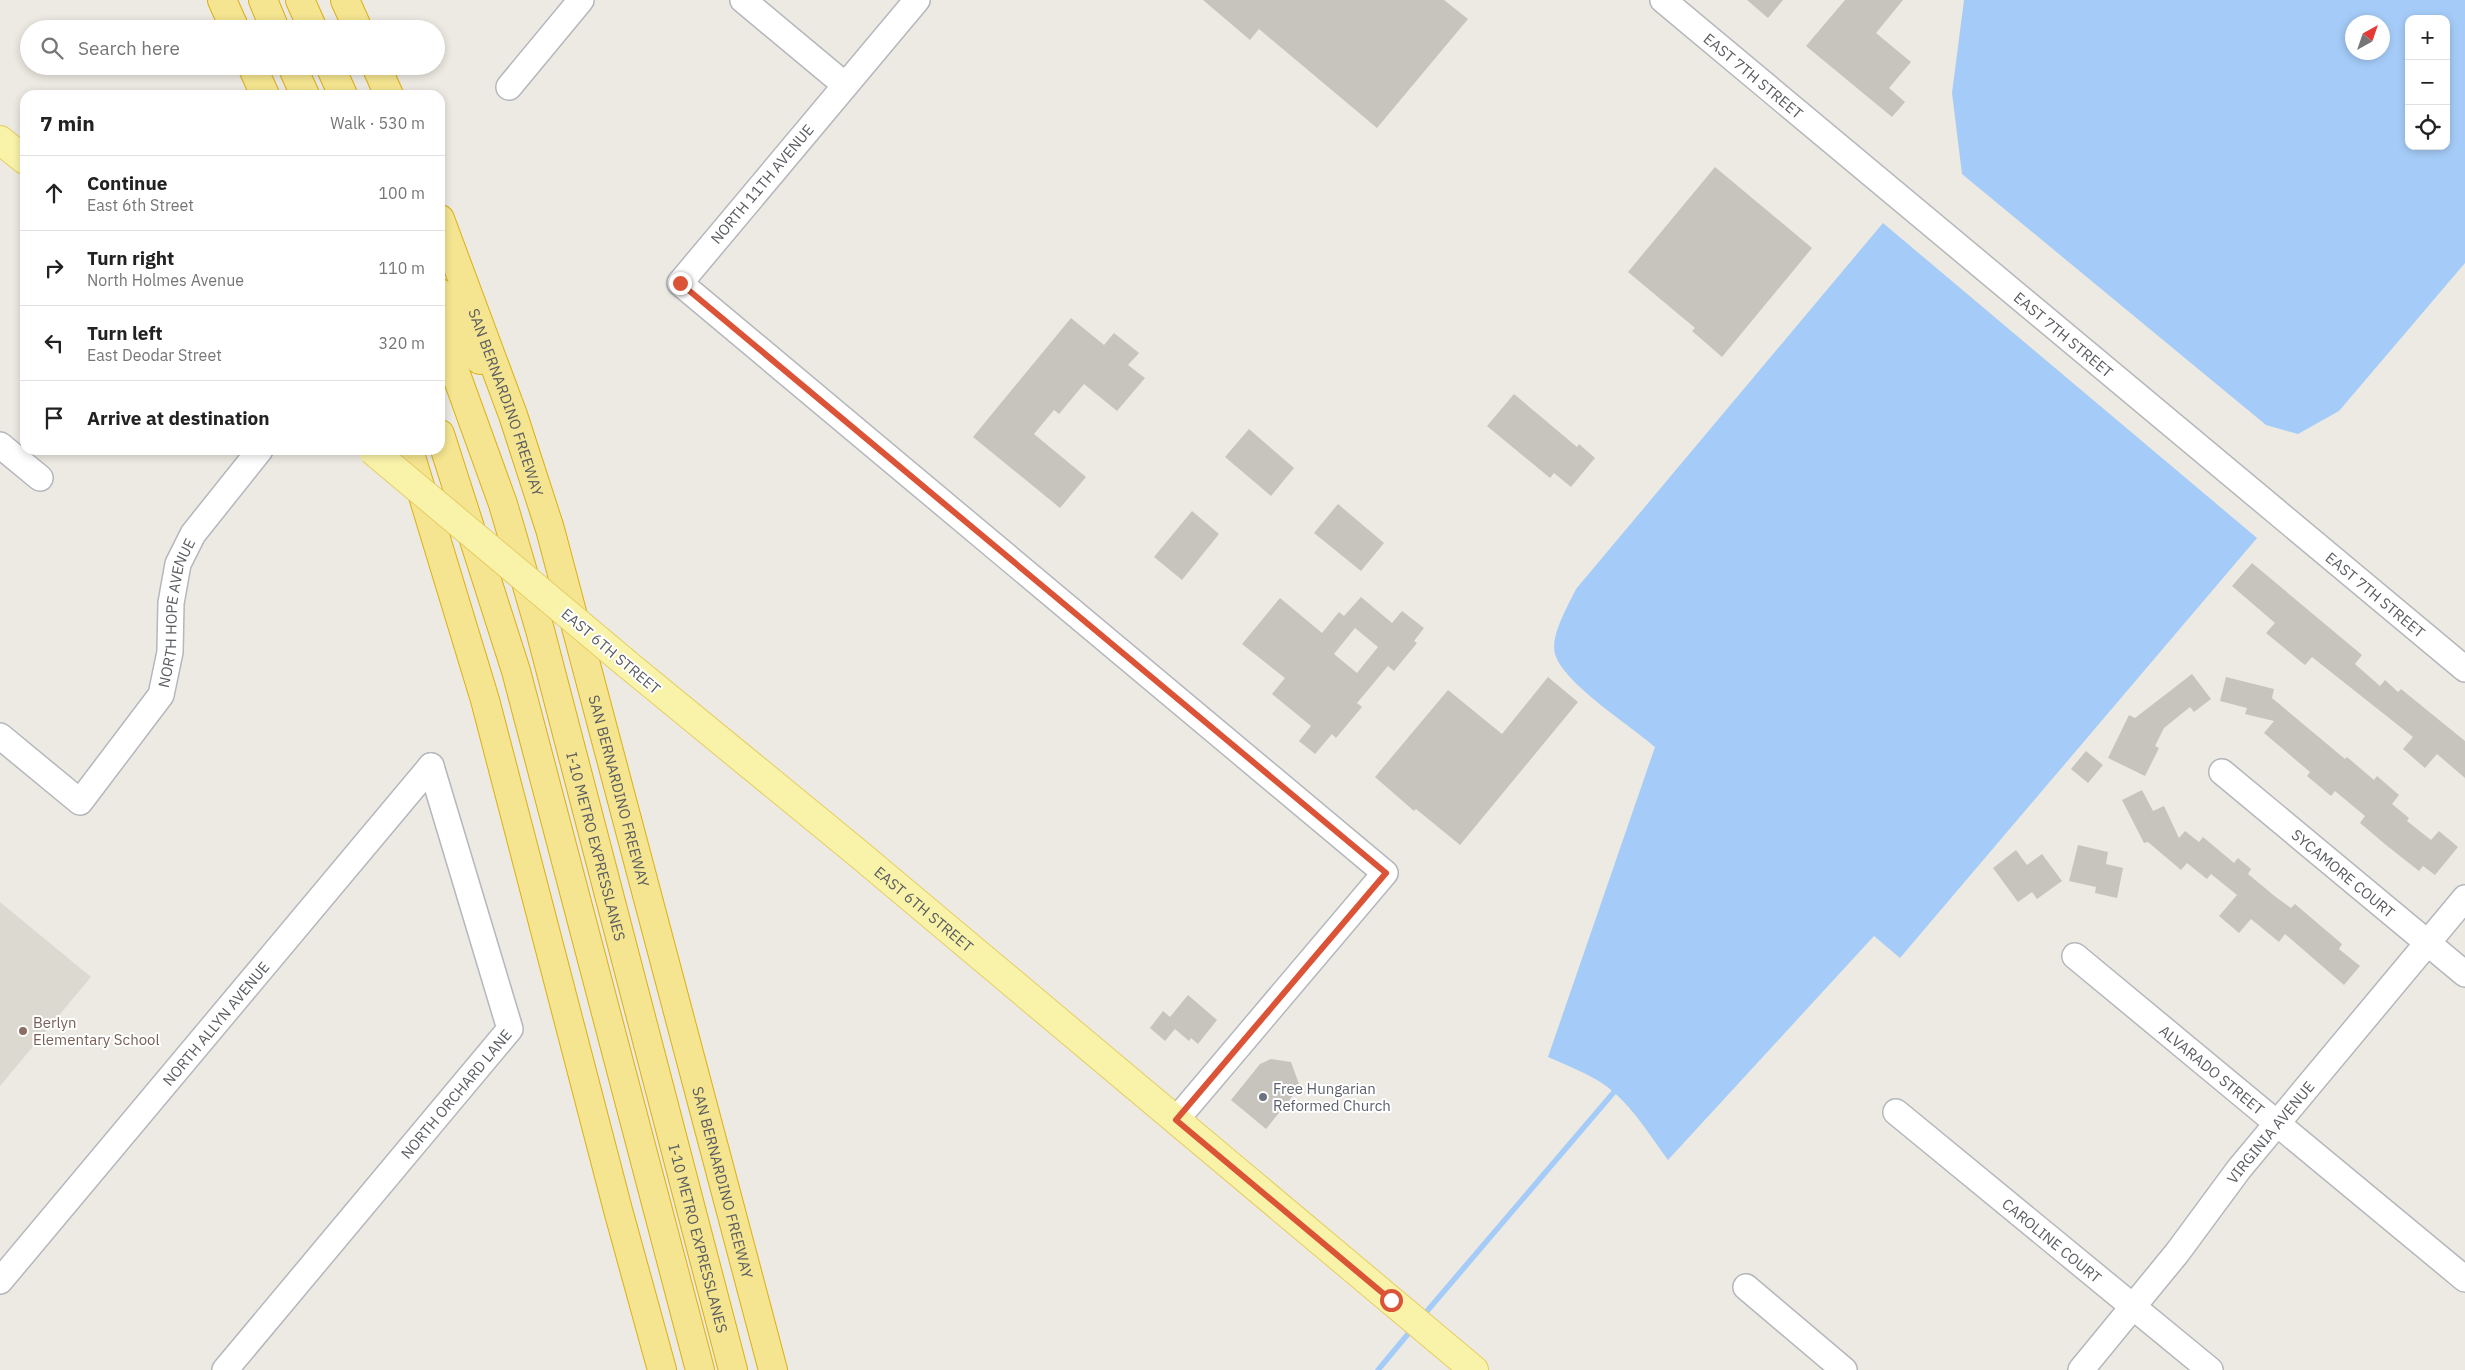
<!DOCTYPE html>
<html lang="en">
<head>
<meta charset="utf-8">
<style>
  body { margin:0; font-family:"IBM Plex Sans",sans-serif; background:#f6f6f6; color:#222 }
  .controls { position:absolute; right:15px; top:15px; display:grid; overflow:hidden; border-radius:10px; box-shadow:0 2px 8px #0003 }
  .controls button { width:45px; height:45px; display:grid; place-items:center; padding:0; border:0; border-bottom:1px solid #e0e0e0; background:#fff; color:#222; font:25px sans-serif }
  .compass { position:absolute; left:2345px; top:15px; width:45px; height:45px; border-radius:50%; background:#fff; box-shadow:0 2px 8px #0003; rotate:40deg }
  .stop { position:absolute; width:15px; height:15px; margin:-11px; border:4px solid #db5438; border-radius:50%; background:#fff }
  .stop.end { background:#db5438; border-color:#fff; box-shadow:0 1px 5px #0008 }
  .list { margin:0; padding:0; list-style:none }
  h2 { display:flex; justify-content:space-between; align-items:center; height:65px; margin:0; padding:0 20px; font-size:21px }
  h2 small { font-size:16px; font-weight:400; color:#767676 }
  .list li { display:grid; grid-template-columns:32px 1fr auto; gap:15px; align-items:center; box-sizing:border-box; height:75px; padding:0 20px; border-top:1px solid #e0e0e0 }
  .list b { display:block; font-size:19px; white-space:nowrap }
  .list p { margin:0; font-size:16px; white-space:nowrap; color:#767676 }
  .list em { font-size:16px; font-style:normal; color:#767676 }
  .icon { flex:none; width:28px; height:28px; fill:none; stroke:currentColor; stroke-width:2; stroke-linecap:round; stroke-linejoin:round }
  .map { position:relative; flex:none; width:2465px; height:1370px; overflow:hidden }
  .search { position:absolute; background:#fff; box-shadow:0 2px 8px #0003; left:20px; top:20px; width:425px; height:55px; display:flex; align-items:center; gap:12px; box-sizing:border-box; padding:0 18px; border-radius:28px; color:#767676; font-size:19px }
  .panel { position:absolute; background:#fff; box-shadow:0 2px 8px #0003; left:20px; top:90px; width:425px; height:365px; border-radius:15px }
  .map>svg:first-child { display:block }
  .education { fill:#dcdad0 }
  .water { fill:#a5ccf8; fill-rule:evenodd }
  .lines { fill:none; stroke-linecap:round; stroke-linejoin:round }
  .stream { stroke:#a5ccf8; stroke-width:5.5 }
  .building { fill:#c7c4be; fill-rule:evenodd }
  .minor-casing { stroke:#b4b7bb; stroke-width:28 }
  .major-casing { stroke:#e6cd60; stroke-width:30 }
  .highway-casing { stroke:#ddb011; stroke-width:30 }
  .minor { stroke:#fff; stroke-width:25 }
  .major { stroke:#f9f3aa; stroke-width:28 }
  .highway { stroke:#f5e590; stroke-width:28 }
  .major-bridge-casing { stroke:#e6cd60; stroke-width:30; stroke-linecap:butt }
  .major-bridge { stroke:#f9f3aa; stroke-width:28 }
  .route { stroke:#db5438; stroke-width:6 }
  .education-dot { fill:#8d6e63; stroke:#fff; stroke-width:2 }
  .worship-dot { fill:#6b7280; stroke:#fff; stroke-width:2 }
  .labels { text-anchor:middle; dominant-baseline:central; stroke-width:4; stroke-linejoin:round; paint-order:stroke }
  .street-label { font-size:15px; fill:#5a5d61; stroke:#fff }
  .education-label { font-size:15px; fill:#785e54; stroke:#fff; text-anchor:start }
  .worship-label { font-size:15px; fill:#5b616d; stroke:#fff; text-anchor:start }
</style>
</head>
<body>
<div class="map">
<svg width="2465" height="1370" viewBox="0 0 2465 1370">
  <rect width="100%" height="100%" fill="#eceae2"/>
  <path class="education" d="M0,902L91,977L0,1086Z"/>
  <path class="water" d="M1964,0H2465V263L2339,411L2298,434L2266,425L1962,174L1952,93ZM2409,19H2446V146H2409ZM2352,22H2382V52H2352Z
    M1883,223L2257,538L1900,958L1874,936L1668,1160C1648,1133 1627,1097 1597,1080C1581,1071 1564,1064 1548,1057L1655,747C1630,725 1564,684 1555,654C1550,636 1568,606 1576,589Z"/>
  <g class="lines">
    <path class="stream" d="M1422,1317L1614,1092
      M1378,1370L1413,1328"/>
  </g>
  <path class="building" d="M1203,0H1444L1468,19L1377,128L1259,29L1250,40Z
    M1747,0H1783L1768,18Z
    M1845,0H1903L1876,33L1911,62L1889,88L1905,102L1892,117L1806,46Z
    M1715,167L1812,248L1722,357L1692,331L1695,328L1628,272Z
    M1071,318L1104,345L1114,333L1139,353L1128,365L1145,378L1117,411L1084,384L1059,414L1054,410L1034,434L1086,477L1060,508L973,437Z
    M1514,394L1577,447L1579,444L1595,458L1571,487L1554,473L1550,478L1487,426Z
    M1249,429L1294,468L1271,496L1225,457Z
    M1338,504L1384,543L1361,571L1314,533Z
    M1192,511L1219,534L1182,580L1154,557Z
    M2252,563L2362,655L2355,664L2380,686L2385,680L2398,692L2401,689L2465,741V778L2437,754L2425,768L2403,749L2413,737L2312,657L2305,665L2266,633L2275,623L2232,586Z
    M1361,597L1392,623L1402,611L1424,628L1414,641L1417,643L1394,671L1388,666L1357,703L1362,707L1336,738L1332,734L1315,754L1299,741L1311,726L1272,694L1285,678L1242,644L1280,598L1322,633L1339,612L1344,616ZM1355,628L1378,647L1357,673L1334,654Z
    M2192,674L2211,699L2194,712L2190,707L2164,728L2155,746L2159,748L2145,776L2108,758L2129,715L2135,718Z
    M1548,677L1578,702L1460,845L1416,809L1414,811L1375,777L1448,690L1502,734Z
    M2226,677L2274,689L2272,698L2345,759L2347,757L2374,780L2377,776L2399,795L2392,804L2409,818L2407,821L2431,840L2439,831L2458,847L2435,875L2423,866L2419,871L2386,845L2360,823L2365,816L2335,791L2331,796L2307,776L2310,772L2264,733L2274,721L2245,714L2247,708L2220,701Z
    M2086,751L2103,765L2088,783L2071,769Z
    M2142,790L2153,811L2164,806L2179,838L2185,831L2199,842L2203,837L2234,863L2238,858L2251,869L2248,874L2277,898L2291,908L2295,904L2342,944L2339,949L2360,966L2344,985L2285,934L2279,942L2251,919L2239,933L2219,916L2237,895L2211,874L2207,879L2187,863L2181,870L2148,842L2144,843L2122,800Z
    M2078,845L2108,852L2106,864L2123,868L2117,898L2095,893L2096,887L2069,881Z
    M2016,850L2027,865L2042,854L2062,881L2037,899L2032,892L2018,902L1993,868Z
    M1188,995L1217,1020L1198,1044L1191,1038L1189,1041L1175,1029L1165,1041L1150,1028L1163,1011L1170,1017Z
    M1271,1059L1291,1062L1299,1084L1295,1093L1266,1129L1231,1100L1260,1064Z"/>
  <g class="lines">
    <g class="minor-casing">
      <g id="minor">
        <path d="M743,0L845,85"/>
        <path d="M917,0L680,283L1385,873L1176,1120"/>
        <path id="s1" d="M1663,0L2465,669"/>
        <path d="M509,87L581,0"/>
        <path d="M0,445L40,478"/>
        <path id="s2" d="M0,736L80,802L161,695L170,652L171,603L178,564L193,534L260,450"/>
        <path id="s3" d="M2222,772L2465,974"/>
        <path id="s4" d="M2075,956L2465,1279"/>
        <path id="s5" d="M1896,1112L2210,1370"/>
        <path id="s6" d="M0,1281L431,766"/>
        <path d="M1746,1287L1844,1370"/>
        <path id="s7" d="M225,1370L510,1029L431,766"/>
        <path id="s8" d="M2081,1370L2177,1253L2239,1169L2465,898"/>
      </g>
    </g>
    <g class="major-casing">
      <g id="major">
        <path d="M0,140L25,160"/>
        <path id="s9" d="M627,664L854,850L1474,1370"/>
      </g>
    </g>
    <g class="highway-casing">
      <g id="highway">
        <path d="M222,0L235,29"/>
        <path d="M263,0L275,29"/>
        <path d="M300,0L313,29"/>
        <path d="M345,0L358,29"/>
        <path d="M252,66L265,95"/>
        <path d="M292,66L305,95"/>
        <path d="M330,66L343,95"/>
        <path d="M376,66L389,95"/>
        <path id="s10" d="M440,219L513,415L550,529L773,1370"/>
        <path d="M440,293L480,360"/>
        <path id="s11" d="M440,330L503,504L540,630L733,1370"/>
        <path d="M440,434L516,671L700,1370"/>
        <path d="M409,450L485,700L618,1210L662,1370"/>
      </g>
    </g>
    <use href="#minor" class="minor"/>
    <use href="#major" class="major"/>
    <use href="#highway" class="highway"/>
    <g class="major-bridge-casing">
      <path id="major-bridge" d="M372,450L627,664"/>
    </g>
    <use href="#major-bridge" class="major-bridge"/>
  </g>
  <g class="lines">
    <path class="route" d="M680,283L1386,873L1176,1120L1391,1300"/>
  </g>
  <circle class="education-dot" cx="23" cy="1031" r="5"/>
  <circle class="worship-dot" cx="1263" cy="1097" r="5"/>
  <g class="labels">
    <g class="street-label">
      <text stroke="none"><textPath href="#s1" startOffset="118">EAST 7TH STREET</textPath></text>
      <text transform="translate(762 184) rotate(-50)">NORTH 11TH AVENUE</text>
      <text stroke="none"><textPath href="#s1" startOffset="522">EAST 7TH STREET</textPath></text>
      <text stroke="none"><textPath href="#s10" startOffset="195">SAN BERNARDINO FREEWAY</textPath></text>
      <text stroke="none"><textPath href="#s1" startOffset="928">EAST 7TH STREET</textPath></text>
      <text stroke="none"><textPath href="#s2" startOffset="322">NORTH HOPE AVENUE</textPath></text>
      <text transform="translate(611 651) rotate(40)">EAST 6TH STREET</text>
      <text stroke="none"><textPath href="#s10" startOffset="600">SAN BERNARDINO FREEWAY</textPath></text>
      <text stroke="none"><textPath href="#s11" startOffset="540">I-10 METRO EXPRESSLANES</textPath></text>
      <text stroke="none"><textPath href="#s3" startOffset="158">SYCAMORE COURT</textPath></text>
      <text stroke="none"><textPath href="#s9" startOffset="385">EAST 6TH STREET</textPath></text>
      <text stroke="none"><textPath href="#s6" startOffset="336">NORTH ALLYN AVENUE</textPath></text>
      <text stroke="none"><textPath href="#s4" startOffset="178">ALVARADO STREET</textPath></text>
      <text stroke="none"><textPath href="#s7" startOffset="360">NORTH ORCHARD LANE</textPath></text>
      <text stroke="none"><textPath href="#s8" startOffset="304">VIRGINIA AVENUE</textPath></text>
      <text stroke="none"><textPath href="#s10" startOffset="1005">SAN BERNARDINO FREEWAY</textPath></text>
      <text stroke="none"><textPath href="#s11" startOffset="945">I-10 METRO EXPRESSLANES</textPath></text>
      <text stroke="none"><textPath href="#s5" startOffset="202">CAROLINE COURT</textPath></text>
    </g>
    <g class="education-label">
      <text x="33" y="1022">Berlyn<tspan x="33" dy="17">Elementary School</tspan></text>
    </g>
    <g class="worship-label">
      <text x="1273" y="1088">Free Hungarian<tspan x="1273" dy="17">Reformed Church</tspan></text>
    </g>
  </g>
</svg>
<div class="controls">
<button>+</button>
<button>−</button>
<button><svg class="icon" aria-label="locate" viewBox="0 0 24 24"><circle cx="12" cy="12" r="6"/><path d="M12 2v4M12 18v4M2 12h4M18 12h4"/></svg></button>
</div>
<svg class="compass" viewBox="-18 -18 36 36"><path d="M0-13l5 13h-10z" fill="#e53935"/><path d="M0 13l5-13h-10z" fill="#767676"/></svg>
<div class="stop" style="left:1391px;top:1300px"></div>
<div class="stop end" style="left:680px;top:283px"></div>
<div class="search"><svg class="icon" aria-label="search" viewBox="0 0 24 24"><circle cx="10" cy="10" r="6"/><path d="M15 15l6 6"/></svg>Search here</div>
<section class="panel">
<h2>7 min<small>Walk · 530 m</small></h2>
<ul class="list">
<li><svg class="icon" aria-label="ahead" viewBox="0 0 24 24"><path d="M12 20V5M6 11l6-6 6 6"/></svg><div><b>Continue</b><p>East 6th Street</p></div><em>100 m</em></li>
<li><svg class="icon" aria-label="right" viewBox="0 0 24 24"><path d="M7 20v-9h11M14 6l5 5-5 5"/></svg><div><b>Turn right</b><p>North Holmes Avenue</p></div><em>110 m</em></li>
<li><svg class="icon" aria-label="left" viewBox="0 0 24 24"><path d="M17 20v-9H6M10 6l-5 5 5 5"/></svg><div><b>Turn left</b><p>East Deodar Street</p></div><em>320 m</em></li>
<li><svg class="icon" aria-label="arrive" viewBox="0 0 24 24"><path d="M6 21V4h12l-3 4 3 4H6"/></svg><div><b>Arrive at destination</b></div></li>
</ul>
</section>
</div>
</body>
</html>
